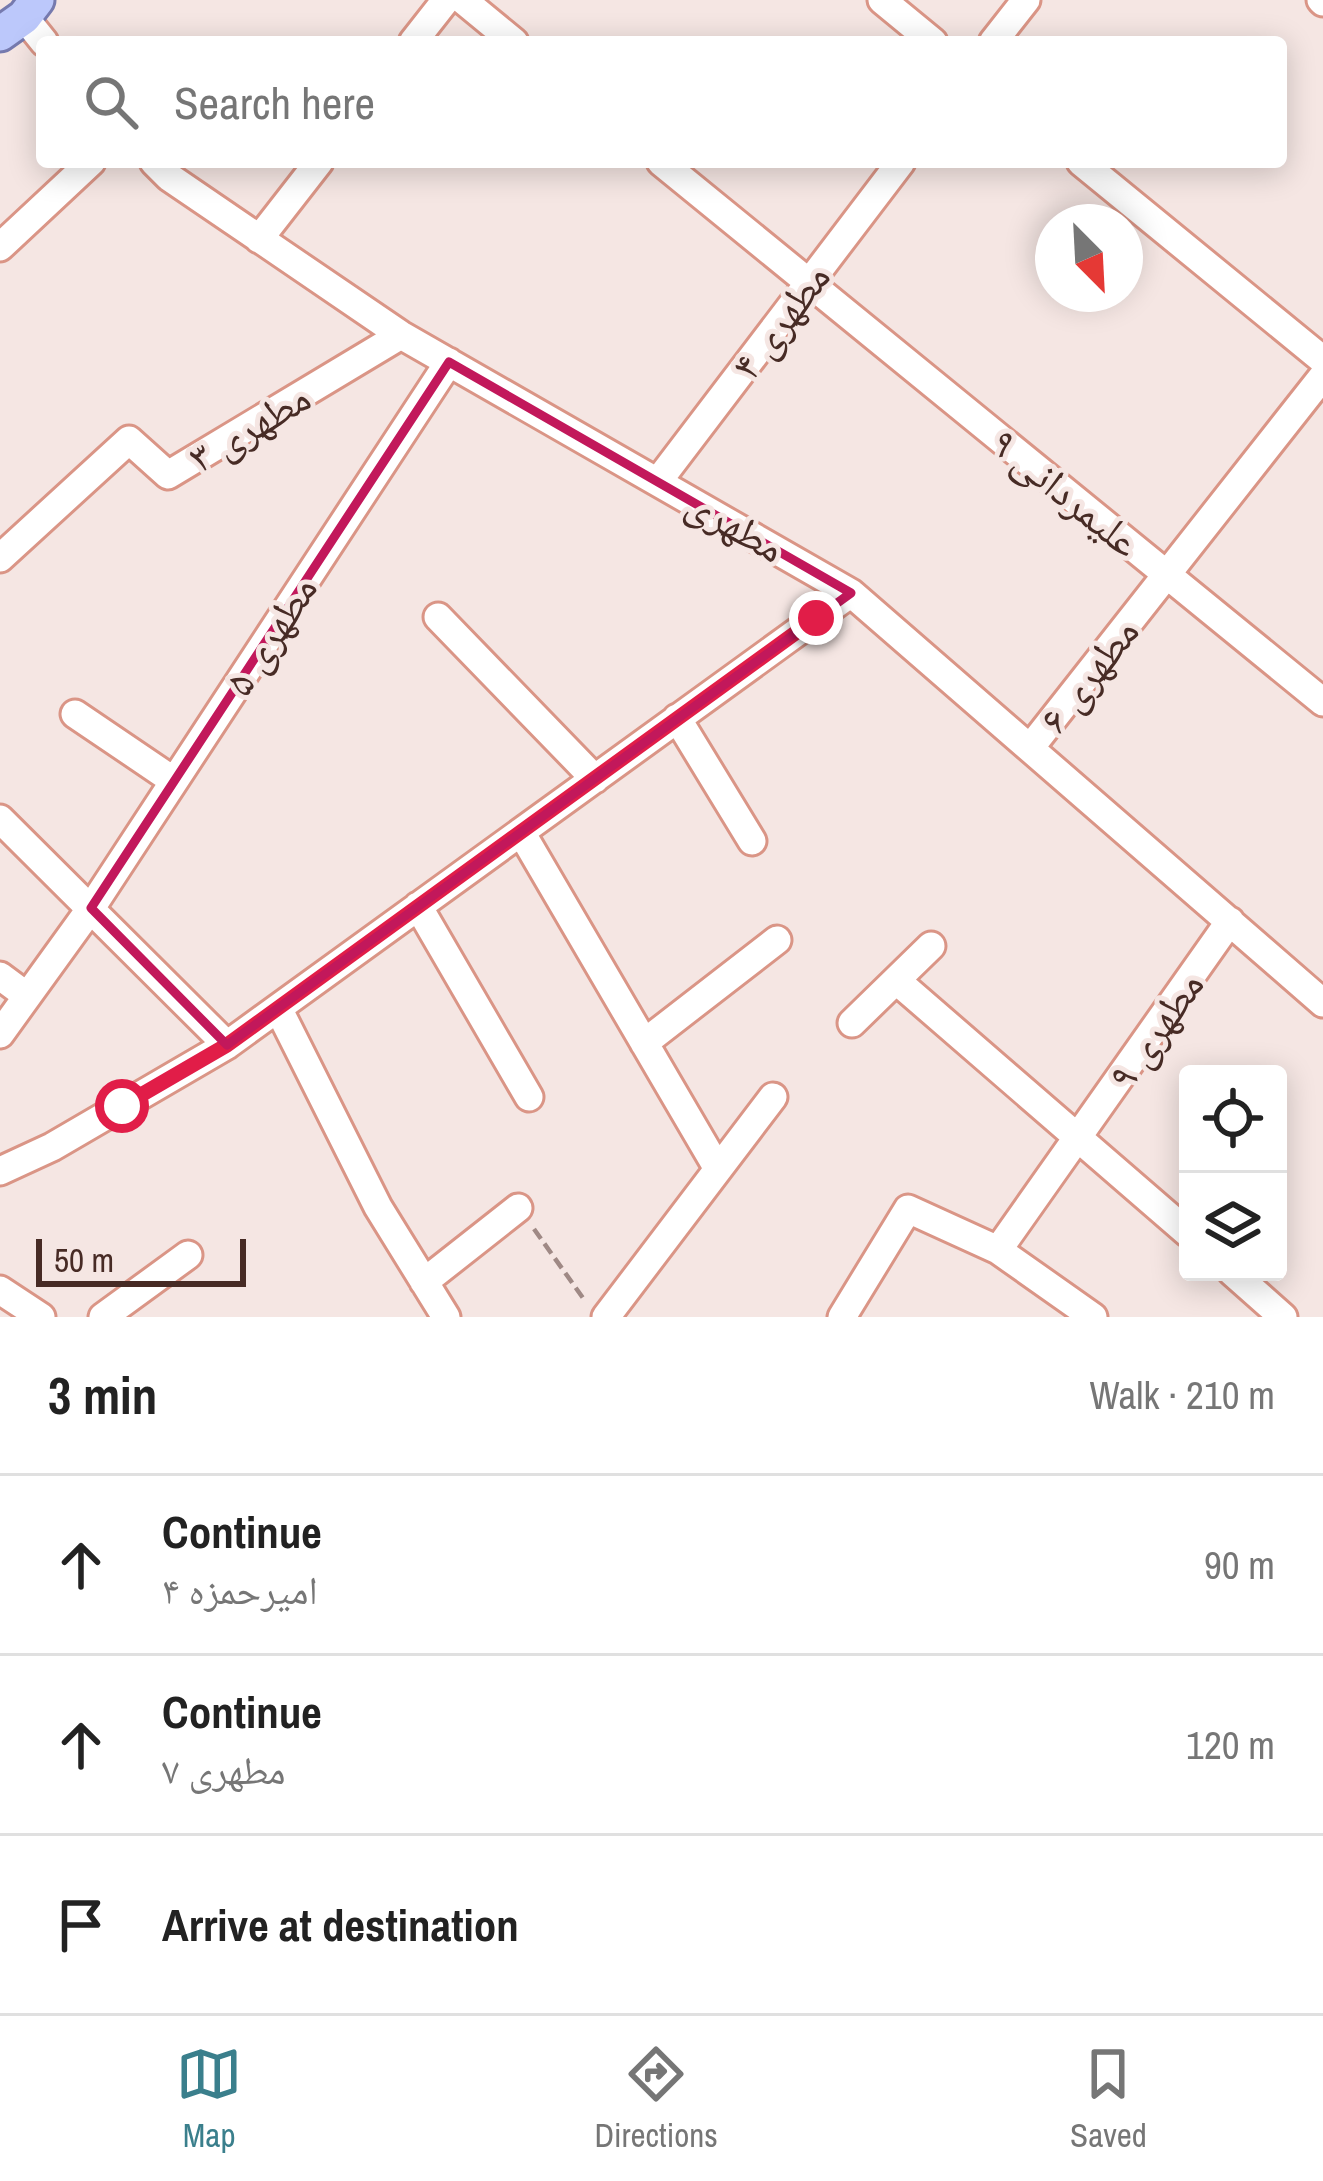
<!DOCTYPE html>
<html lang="en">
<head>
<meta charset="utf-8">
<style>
  body { margin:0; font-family:"Archivo Narrow","Noto Naskh Arabic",sans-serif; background:#f6f6f6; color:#222 }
  .controls { position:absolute; right:36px; bottom:36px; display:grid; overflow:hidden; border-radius:12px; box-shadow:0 6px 30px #0003 }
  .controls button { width:108px; height:108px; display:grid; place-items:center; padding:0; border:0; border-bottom:3px solid #e0e0e0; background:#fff; color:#222; font:60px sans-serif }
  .compass { position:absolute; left:1035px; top:204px; width:108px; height:108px; border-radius:50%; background:#fff; box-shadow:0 6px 30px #0003; rotate:156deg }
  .scale { position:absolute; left:36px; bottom:30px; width:210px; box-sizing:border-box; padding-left:12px; border:6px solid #472b25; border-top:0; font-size:33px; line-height:42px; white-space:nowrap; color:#472b25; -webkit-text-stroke:9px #f5e6e3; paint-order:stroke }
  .stop { position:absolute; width:36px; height:36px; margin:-27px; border:9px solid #e11d48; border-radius:50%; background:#fff }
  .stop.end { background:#e11d48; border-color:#fff; box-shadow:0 3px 12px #0008 }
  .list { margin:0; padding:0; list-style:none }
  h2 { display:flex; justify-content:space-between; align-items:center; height:156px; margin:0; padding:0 48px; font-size:51px }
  h2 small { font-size:39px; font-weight:400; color:#767676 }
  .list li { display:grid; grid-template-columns:78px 1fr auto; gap:36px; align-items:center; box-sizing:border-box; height:180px; padding:0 48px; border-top:3px solid #e0e0e0 }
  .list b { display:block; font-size:45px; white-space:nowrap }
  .list p { margin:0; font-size:39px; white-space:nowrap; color:#767676 }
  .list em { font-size:39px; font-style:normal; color:#767676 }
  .icon { flex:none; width:66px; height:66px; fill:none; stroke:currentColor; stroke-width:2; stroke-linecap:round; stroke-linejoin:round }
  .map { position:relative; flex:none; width:1323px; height:1317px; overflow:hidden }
  .search { position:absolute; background:#fff; box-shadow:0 6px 30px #0003; left:36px; right:36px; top:36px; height:132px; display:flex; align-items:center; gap:30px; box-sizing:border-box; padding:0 42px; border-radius:12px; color:#767676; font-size:45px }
  .sheet { height:696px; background:#fff }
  nav { display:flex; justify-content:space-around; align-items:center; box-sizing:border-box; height:168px; border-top:3px solid #e0e0e0; background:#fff; font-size:33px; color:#767676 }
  nav a { display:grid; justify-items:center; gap:6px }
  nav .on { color:#3a7f8c }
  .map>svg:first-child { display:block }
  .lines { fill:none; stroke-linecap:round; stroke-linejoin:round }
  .minor-casing { stroke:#da9586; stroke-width:33 }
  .major-casing { stroke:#767aae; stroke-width:39 }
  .path { stroke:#9f8985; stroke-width:4.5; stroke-dasharray:12 6; stroke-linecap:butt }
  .minor { stroke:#fff; stroke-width:27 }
  .major { stroke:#bcc8fb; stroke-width:33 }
  .route { stroke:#e11d48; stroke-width:15 }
  .marked { fill:none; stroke:#c2185b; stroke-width:9; stroke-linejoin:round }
  .labels { text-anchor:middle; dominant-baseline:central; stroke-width:10; stroke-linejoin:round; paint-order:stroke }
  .street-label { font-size:42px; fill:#472b25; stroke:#f5e6e3 }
</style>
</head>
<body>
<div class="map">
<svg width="1323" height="1317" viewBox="0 0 1323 1317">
  <rect width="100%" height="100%" fill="#f5e6e3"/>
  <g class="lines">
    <g class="minor-casing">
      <path id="minor" d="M463,0L514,42
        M882,0L933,42
        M1321,0L1323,2
        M24,17L44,42
        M413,42L446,0
        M993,42L1026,0
        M154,162L169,177L401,335L851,593L1323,1003
        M661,162L1323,702
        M1081,162L1323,360
        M259,239L319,162
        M0,247L91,162
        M659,480L901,162
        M0,558L129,440L168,475L401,335
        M438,617L595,779
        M75,714L174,781
        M677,718L752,841
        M1030,748L1323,376
        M0,819L227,1045
        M521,832L718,1169
        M418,906L529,1097
        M0,976L27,996
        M897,981L1188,1233
        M278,1008L378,1207L446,1317
        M852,1023L931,946
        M0,1034L91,908L449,362
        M644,1043L777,940
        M0,1171L52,1147L227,1045L851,593
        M998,1250L1230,921
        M1232,1272L1283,1317
        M424,1282L518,1208
        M0,1290L41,1317
        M103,1317L188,1255
        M606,1317L773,1097
        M842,1317L908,1209L998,1250L1093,1317"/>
    </g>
    <g class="major-casing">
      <path id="major" d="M0,34L24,17L37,0"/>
    </g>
    <path class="path" d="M534,1229L583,1298"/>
    <use href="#minor" class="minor"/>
    <use href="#major" class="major"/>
  </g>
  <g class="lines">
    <path class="route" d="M122,1106L227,1045L816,618"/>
  </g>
  <path class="marked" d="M449,362L851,593L227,1045L91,908Z"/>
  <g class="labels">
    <g class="street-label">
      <text transform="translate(780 321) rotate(-53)">مطهری ۴</text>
      <text transform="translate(249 427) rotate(-31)">مطهری ۳</text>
      <text transform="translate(1066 492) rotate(39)">علیمردانی ۹</text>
      <text transform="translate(736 525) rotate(30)">مطهری</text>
      <text transform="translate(270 635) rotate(-57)">مطهری ۵</text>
      <text transform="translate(1088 675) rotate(-52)">مطهری ۶</text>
      <text transform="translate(1155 1030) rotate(-55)">مطهری ۹</text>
    </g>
  </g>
</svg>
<div class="controls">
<button><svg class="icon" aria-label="locate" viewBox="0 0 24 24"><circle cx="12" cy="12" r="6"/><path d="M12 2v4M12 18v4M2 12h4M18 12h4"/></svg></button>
<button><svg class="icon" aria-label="layers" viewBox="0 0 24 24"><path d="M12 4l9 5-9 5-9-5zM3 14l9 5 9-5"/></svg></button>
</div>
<svg class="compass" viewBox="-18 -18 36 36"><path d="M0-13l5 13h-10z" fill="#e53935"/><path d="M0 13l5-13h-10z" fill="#767676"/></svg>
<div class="scale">50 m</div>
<div class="stop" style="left:122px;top:1106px"></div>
<div class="stop end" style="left:816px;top:618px"></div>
<div class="search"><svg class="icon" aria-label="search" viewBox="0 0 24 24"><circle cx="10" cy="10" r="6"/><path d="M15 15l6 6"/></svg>Search here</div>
</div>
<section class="sheet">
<h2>3 min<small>Walk · 210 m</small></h2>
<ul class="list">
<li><svg class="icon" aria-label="ahead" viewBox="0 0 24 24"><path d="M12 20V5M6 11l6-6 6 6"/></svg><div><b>Continue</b><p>امیرحمزه ۴</p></div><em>90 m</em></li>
<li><svg class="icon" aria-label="ahead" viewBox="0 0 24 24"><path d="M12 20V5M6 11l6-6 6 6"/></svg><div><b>Continue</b><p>مطهری ۷</p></div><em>120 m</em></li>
<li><svg class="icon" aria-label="arrive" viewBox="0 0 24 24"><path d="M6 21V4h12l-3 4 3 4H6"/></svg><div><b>Arrive at destination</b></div></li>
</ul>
</section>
<nav>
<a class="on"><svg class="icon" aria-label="map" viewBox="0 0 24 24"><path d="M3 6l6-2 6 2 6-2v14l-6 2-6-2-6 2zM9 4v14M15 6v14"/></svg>Map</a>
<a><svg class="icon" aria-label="directions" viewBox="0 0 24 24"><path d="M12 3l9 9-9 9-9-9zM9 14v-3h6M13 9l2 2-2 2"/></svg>Directions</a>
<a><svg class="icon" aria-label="saved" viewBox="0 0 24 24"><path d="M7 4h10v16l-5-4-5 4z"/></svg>Saved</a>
</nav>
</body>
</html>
